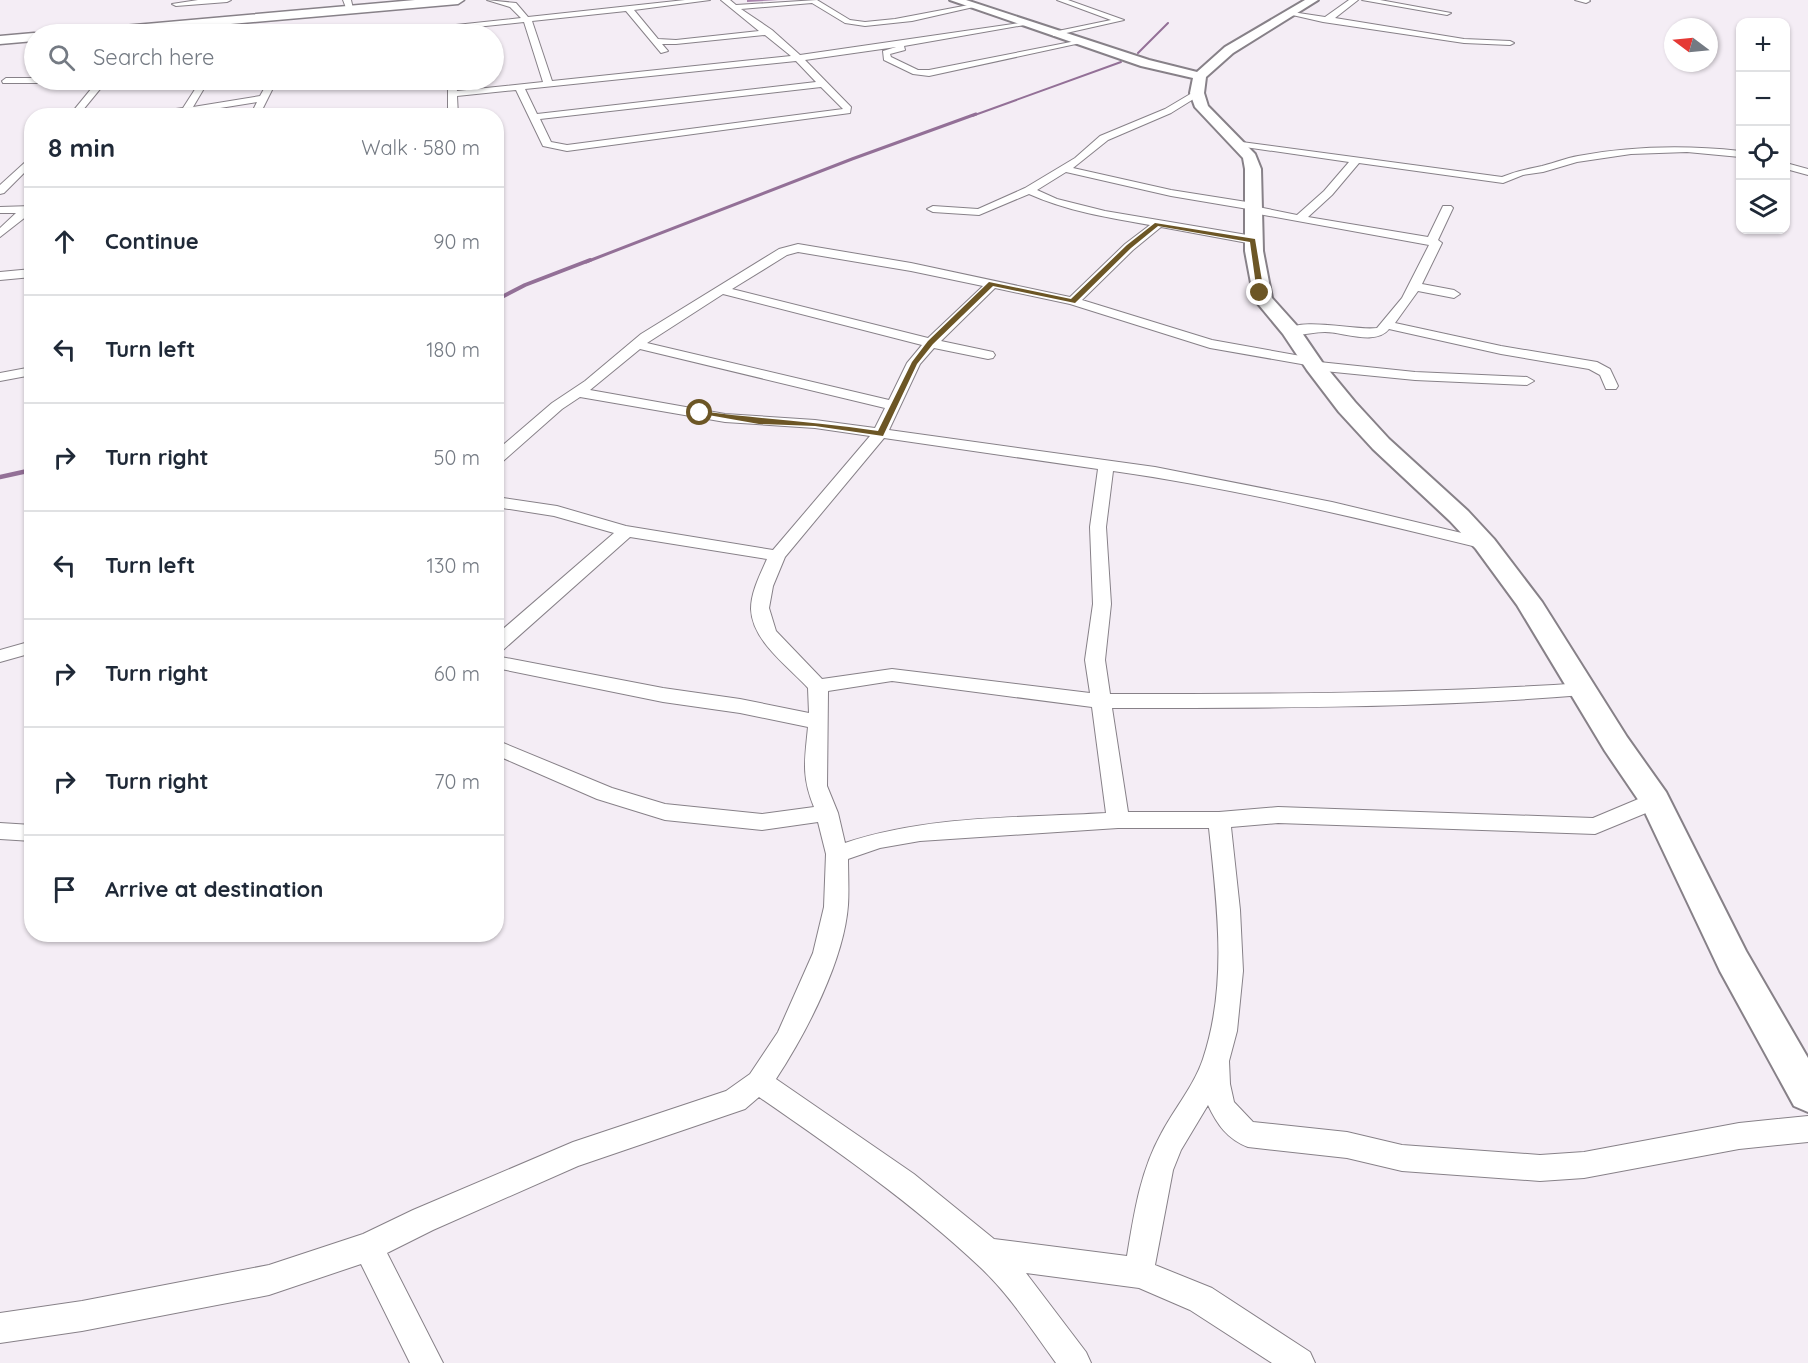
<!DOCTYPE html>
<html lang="en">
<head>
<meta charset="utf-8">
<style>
  body { margin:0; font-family:Quicksand,sans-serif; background:#f6f6f7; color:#1f2937 }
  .controls { position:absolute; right:18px; top:18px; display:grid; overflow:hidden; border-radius:12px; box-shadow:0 2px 4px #0004 }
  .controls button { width:54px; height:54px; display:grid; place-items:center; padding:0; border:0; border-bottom:2px solid #e0e1e3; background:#fff; color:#1f2937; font:30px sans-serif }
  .compass { position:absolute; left:1664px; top:18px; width:54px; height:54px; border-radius:50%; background:#fff; box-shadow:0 2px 4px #0004; rotate:286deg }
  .stop { position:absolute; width:18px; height:18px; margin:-14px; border:4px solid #6c5625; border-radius:50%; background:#fff }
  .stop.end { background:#6c5625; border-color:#fff; box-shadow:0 2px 6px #0008 }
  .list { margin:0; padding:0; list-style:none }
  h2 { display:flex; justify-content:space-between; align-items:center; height:78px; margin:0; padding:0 24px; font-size:26px }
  h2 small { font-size:20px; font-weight:400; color:#747a83 }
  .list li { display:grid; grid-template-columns:39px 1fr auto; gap:18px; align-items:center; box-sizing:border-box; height:108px; padding:0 24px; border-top:2px solid #e0e1e3 }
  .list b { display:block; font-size:22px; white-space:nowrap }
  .list em { font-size:20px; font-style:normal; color:#747a83 }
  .icon { flex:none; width:33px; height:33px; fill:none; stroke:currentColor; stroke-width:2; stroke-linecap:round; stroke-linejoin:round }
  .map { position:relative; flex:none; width:1808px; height:1363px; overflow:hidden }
  .search { position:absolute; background:#fff; box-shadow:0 2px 4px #0004; left:24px; top:24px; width:480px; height:66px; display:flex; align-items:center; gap:15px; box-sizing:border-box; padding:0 21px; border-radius:33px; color:#747a83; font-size:22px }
  .panel { position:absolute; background:#fff; box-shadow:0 2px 4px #0004; left:24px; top:108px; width:480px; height:834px; border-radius:24px }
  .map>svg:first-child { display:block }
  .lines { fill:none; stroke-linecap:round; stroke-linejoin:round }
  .stream-far3 { stroke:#937097; stroke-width:2 }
  .stream-far2 { stroke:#937097; stroke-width:3 }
  .stream-far1 { stroke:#937097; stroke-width:4 }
  .stream { stroke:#937097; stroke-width:4.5 }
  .street-casing { stroke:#878188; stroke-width:2 }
  .secondary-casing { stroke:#878188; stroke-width:4 }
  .highway-casing { stroke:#878188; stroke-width:3 }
  .street { fill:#fff; fill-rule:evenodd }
  .secondary { fill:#fff; fill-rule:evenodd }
  .highway { fill:#fff; fill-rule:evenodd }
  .shaded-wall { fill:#a884ac }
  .route { fill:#6c5625 }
</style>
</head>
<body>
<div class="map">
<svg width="1808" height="1363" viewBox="0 0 1808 1363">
  <rect width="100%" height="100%" fill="#f4edf5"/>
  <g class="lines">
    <path class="stream-far3" d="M1138,53L1168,23
      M972,116L1121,62"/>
    <path class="stream-far2" d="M586,262L852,159L976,114"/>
    <path class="stream-far1" d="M496,300L525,285L590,260"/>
    <path class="stream" d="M0,477L32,470"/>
    <g class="street-casing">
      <path id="street" d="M198,0H231L227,2L176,6L172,4Z
        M343,0H351L354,13H348Z
        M487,0L516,3L528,17L685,0H710L634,10L658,39L676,40L759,31L721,0H730L736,5L817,0L850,20L865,22L895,19L974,4L978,6L912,21L865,26L845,23L812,3L741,9L772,30L800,55L1026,22L1030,24L904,46L905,50L890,54L891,57L918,70H929L1081,40L1085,42L929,76L913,74L884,60L883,51L896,47L805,60L851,107L850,113L567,151L543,146L516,90L457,96L458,116H448V80H456L457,91L543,82L524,22L408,34H386L390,32L521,18L510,7ZM626,11L661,53L668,51L662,44H676L765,35L791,56L552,81L532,21ZM796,61L816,82L537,114L525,89ZM821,87L843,109L567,145L551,142L540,119Z
        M1057,0H1068L1124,20L1053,36V32L1111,20Z
        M1349,0H1358L1335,18L1464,39L1510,41L1514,43L1510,45L1464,43L1323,22L1288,14L1292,12L1325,17Z
        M1362,0H1380L1451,13L1447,15Z
        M1575,0H1589L1590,1L1586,3Z
        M223,20L230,22L229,34H221Z
        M6,78H34V80H45L41,83H3L2,81Z
        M94,80H103L105,83L78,116H69L96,83Z
        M201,80H209L193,107L260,96L269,80H277L259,116H250L257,102L189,113L188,116H127L183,108Z
        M1197,90L1200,91V95L1171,113L1108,140L1073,168L1171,190L1253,203L1257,204L1258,207L1297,215L1324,191L1349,162L1238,146L1233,143L1234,141L1502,177C1516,171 1528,169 1542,166C1554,163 1566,158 1578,156C1632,146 1686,145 1740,151V157L1687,152L1631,154L1577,162L1543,172L1523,175L1503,183L1359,163L1332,195L1308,217L1428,237L1443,206H1451L1453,208L1438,240L1442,243L1422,284L1454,290L1460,294L1454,298L1418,291L1395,323L1501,346L1597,362L1610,369L1618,386L1616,389H1606L1600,375L1589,369L1501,354L1389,329C1376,346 1343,332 1325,332C1312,332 1298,337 1286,334L1284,331C1301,316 1355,331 1377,328L1402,298L1429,245L1253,213L1249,212L1248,209L1171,196L1066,172L1037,190L1057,199L1105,211L1253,236L1259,240L1253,244L1161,227L1133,250L1082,300L1212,340L1312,358L1319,362L1415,372L1527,377L1534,381L1527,385L1415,380L1314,370L1309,369L1307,365L1210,348L1070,304L995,288L941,341L993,352L995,355L993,358L988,359L934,348L920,364L889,430L1155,467L1332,502L1491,540L1494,544L1491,548L1485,549C1362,519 1239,489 1113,471L1106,527L1111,604L1105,660L1110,694C1268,694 1425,694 1583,683L1590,684L1593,689L1590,694L1583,695C1426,708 1269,708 1112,708L1128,812H1219L1278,807L1593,818L1655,792L1663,794L1666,800L1663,806L1595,834L1278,823L1231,827L1240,910L1243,971L1237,1031L1229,1061L1230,1084L1234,1102L1253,1122L1347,1132L1402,1145L1540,1155L1584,1152L1739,1123L1808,1116V1142L1739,1149L1584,1178L1540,1181L1402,1171L1347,1158L1248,1147C1227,1139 1217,1124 1208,1105L1181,1150L1173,1170L1155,1265L1212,1288L1310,1352L1315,1363H1272L1190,1310L1139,1288L1026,1273L1086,1352L1091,1363H1056C1032,1330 1009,1294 980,1267C912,1203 836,1150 759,1097L745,1109L578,1166L433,1230L387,1253L443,1363H410L361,1264L269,1295L82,1331L0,1343V1313L82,1301L269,1265L363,1234L413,1210L573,1142L726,1091L750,1074L778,1032L813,953L824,907L826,854L818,822L762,830L665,820L597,799L496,755V740L612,788L665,804L762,814L814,807C801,776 805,759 808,727L740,713L663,702L496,668V656L663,688L740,699L809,713L808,688C788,666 752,641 751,609C751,592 760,575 767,559L630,537L503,650L496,652V635L614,533L554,516L496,507V497L557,506L626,526L773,550L870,436L815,428L725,422L580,397L562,409L502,462L496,464V451L552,403L585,381L641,334L779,249L798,244L911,263L1070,297L1125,244L1150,225C1109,218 1067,211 1029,194L979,215L933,212L927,209L933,206L978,209L1025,188L1075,158L1100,136L1165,109ZM798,252L911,271L983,286L928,338L732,289L787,255ZM723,294L922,345L907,363L889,400L647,343ZM640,349L885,408L875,428L815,420L725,414L590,390ZM884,438L1098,469L1090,527L1093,604L1085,660L1090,693L892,669L822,679L776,631L769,608L773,586L785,557ZM892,681L1092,707L1106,813C1020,818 928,815 845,843L838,813L827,786L828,691ZM1118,828H1209C1217,905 1228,984 1203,1059C1194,1086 1174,1109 1161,1134C1140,1172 1134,1214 1127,1256L994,1239L914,1174L776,1079C806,1033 844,961 848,905C849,890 848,874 848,859L880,848L920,841Z
        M32,156V165L4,193L0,194V185Z
        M1786,163L1808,169V175L1786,169Z
        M32,206V212L0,237V228L16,213H0V207Z
        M32,269V277L0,280V272Z
        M32,367V375L0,381V373Z
        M32,641V653L0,662V650Z
        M0,823L32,825V841L0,839Z"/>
    </g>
    <g class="secondary-casing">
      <path id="secondary" d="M950,0H966L1149,60L1197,72L1225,47L1305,0H1318L1233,53L1206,77L1204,93L1208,106L1255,154L1261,169L1263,251L1272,298L1298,327L1322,362L1355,402L1389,439L1468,511L1494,539L1542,602L1627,737L1666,792L1746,951L1808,1058V1112L1794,1106L1720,971L1641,804L1605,751L1517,605L1476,549L1450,521L1373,449L1339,412L1307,370L1283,334L1254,299L1245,251V169L1243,158L1195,107L1190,93L1193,78L1141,66Z"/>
    </g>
    <g class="highway-casing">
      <path id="highway" d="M415,0H464L458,4L118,34H71L78,30Z
        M34,33L39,34H34V41L0,44V36Z"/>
    </g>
    <use href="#street" class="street"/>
    <use href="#secondary" class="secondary"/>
    <use href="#highway" class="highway"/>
  </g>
  <path class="shaded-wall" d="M747,0H778L747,2Z"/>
  <path class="route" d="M1155,223L1255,239L1264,293L1260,295L1257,293L1250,242L1158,226L1131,248L1075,303L993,286L933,344L917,364L883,436L815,426L759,424L697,413L700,411C759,419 819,422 878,431L912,362L928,341L989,282L1071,299L1127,245Z"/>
</svg>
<div class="controls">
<button>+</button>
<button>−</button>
<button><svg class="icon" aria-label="locate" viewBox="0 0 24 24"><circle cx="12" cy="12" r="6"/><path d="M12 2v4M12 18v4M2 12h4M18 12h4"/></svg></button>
<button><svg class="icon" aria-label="layers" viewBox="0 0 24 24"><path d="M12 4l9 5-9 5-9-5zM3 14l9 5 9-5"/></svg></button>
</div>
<svg class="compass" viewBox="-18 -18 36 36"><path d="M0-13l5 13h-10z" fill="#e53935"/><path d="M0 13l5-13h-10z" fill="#747a83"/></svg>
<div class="stop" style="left:700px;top:413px"></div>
<div class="stop end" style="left:1260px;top:293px"></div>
<div class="search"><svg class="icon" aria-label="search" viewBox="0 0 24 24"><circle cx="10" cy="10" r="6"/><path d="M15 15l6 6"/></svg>Search here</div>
<section class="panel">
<h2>8 min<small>Walk · 580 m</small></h2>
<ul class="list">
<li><svg class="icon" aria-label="ahead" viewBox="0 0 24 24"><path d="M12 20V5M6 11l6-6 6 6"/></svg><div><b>Continue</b></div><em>90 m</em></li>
<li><svg class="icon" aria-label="left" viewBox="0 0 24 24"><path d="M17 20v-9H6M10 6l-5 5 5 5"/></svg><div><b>Turn left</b></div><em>180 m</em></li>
<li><svg class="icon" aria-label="right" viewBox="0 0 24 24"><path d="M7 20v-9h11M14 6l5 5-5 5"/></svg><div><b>Turn right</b></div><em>50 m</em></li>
<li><svg class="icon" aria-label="left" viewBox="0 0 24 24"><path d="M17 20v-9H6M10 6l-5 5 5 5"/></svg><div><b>Turn left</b></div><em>130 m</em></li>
<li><svg class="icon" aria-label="right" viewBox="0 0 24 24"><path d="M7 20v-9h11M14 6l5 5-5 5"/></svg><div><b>Turn right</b></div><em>60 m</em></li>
<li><svg class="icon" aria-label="right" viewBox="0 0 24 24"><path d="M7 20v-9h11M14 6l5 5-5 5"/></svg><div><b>Turn right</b></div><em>70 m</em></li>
<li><svg class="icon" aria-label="arrive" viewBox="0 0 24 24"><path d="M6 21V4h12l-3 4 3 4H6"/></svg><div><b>Arrive at destination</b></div></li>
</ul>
</section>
</div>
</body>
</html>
